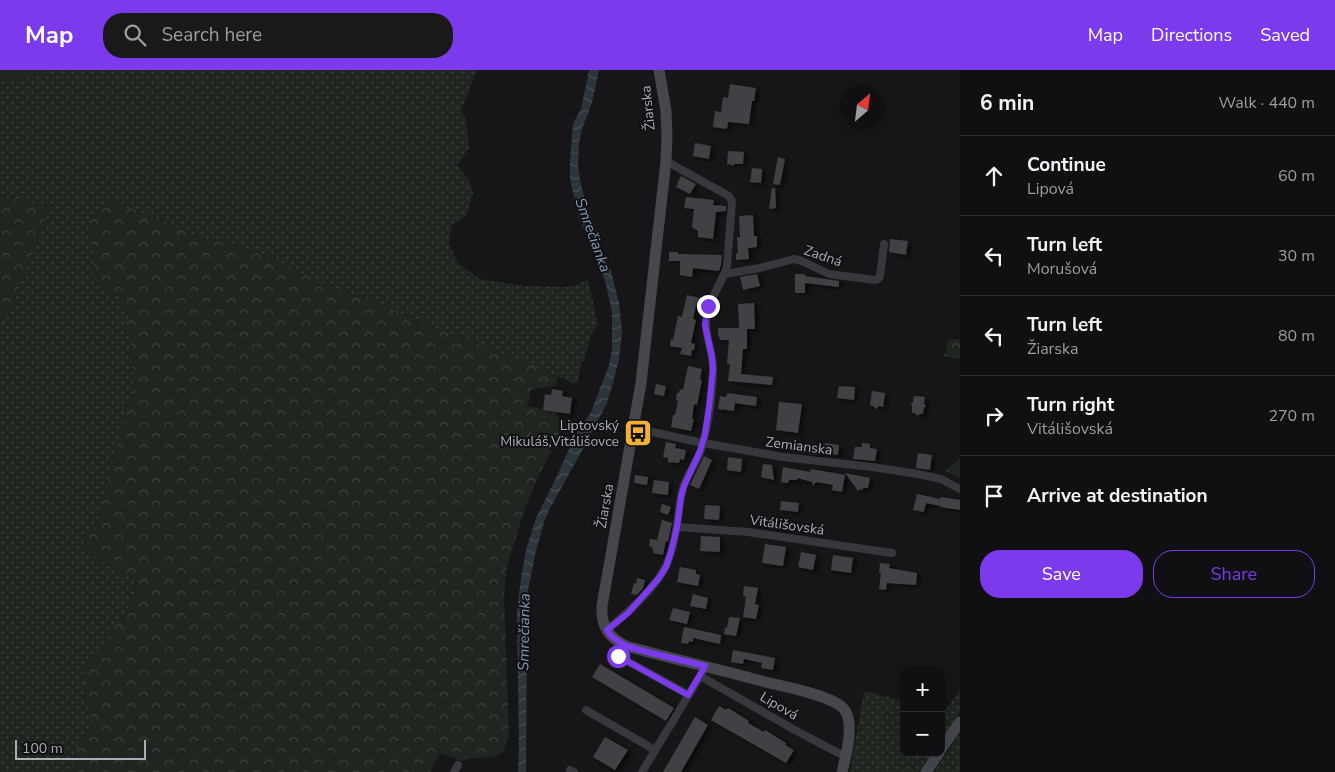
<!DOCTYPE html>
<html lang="en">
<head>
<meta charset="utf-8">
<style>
  body { margin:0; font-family:"Nunito Sans",sans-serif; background:#19191b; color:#f1f3f6 }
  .controls { position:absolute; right:15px; bottom:15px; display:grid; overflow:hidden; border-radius:10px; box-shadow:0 5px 20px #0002 }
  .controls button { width:45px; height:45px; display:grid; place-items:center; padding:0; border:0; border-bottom:1px solid #303032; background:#101012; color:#f1f3f6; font:25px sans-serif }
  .compass { position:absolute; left:840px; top:15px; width:45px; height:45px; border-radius:50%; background:#101012; box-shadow:0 5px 20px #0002; rotate:28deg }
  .scale { position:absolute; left:15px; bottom:12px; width:131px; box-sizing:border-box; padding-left:5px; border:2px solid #a8adb8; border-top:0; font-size:14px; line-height:18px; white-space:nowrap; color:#a8adb8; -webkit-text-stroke:4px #111113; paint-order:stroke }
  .stop { position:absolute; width:15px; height:15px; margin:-11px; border:4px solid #7c3aed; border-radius:50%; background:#fff }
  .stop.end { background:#7c3aed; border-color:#fff; box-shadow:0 1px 5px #0008 }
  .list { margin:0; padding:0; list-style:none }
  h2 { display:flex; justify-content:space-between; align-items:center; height:65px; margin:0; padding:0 20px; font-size:21px }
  h2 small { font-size:16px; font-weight:400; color:#9c9d9f }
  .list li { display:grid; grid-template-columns:32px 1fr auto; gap:15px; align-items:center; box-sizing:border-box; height:80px; padding:0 20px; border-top:1px solid #303032 }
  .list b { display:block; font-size:19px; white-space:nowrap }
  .list p { margin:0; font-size:16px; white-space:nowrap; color:#9c9d9f }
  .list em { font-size:16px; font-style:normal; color:#9c9d9f }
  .actions { display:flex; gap:10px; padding:15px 20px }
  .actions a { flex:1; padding:11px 0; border:1px solid #7c3aed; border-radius:20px; text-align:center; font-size:18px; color:#7c3aed }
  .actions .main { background:#7c3aed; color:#fff }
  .icon { flex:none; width:28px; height:28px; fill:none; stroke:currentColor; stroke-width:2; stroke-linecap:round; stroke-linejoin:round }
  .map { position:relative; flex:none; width:960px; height:702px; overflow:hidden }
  header { display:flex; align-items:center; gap:30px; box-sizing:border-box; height:70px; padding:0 25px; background:#7c3aed; color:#fff }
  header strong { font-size:24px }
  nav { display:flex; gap:28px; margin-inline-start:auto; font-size:18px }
  .search { width:350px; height:45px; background:#19191b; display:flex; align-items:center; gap:12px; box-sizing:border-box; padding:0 18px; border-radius:20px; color:#9c9d9f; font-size:19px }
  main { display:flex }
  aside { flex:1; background:#101012 }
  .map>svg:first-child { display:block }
  .grass { fill:url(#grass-dots) }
  .forest { fill:url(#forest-crowns) }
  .park { fill:#1e261f }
  .water { fill:url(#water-waves) }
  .building { fill:#404145; filter:url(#shadow) }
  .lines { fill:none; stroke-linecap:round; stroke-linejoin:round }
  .street { stroke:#37383d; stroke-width:8 }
  .secondary { stroke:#45474d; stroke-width:11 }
  .route { stroke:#7c3aed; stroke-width:6 }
  .labels { text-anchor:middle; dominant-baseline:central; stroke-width:4; stroke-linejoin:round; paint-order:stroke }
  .street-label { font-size:14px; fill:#a8adb8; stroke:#111113 }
  .poi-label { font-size:14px; fill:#a8adb8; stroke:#111113; text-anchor:end }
  .water-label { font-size:15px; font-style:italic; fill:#7f9bb3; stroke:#111113 }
</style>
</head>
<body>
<header>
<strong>Map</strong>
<div class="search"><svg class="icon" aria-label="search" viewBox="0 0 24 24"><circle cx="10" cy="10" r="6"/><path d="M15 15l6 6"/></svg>Search here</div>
<nav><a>Map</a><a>Directions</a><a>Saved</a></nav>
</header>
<main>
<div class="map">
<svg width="960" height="702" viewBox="0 0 960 702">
  <defs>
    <pattern id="grass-dots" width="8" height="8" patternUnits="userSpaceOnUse" patternTransform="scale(1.25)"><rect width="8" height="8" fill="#1e261f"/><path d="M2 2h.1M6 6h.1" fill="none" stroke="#3c433d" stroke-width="1.8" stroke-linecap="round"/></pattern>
    <pattern id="forest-crowns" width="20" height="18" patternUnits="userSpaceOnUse" patternTransform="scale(1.25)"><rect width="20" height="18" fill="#1e261f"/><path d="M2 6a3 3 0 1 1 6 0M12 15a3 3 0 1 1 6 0" fill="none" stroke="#3c433d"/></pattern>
    <pattern id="water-waves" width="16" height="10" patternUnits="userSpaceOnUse" patternTransform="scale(1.25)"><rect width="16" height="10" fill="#2c353c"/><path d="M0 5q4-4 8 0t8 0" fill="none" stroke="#485056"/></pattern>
    <filter id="shadow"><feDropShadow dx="3.5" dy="2" stdDeviation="2.5" flood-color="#0009"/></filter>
  </defs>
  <rect width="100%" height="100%" fill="#161618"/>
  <path class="grass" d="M22,0H477L461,41L466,49L469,78L457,96L469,110L473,123L466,146L452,155L449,174L458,193L480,209L525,216L570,217L588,210L598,255L591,264L584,291H582L577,314L558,307L513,287L437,259L387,237L327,215L276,190L233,174L202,168L158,149L88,150L94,190L92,208L105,221L120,227L129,248L124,261L131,269L134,322L125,339L121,364L114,388L100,448L85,470L86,483L135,511L136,526L105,571L83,596L85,631L94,650L81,672L67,702H0V265L36,174L49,137L0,126V12L19,4Z
    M960,620V642L941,670V640L945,641Z
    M864,621L904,631V683H932L919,702H850Z
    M960,663V702H934Z"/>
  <path class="forest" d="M0,126L50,137L36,174L0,265Z
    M111,131L158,149L202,168L233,174L276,190L327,215L387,237L437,259L513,287L558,307L555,316L531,319L528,336L556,342L563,353L556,372L537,409L525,438L507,496L504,526L509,665C500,700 486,681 462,691L440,683L430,702H67L81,672L94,650L85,631L83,596L105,571L136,526L135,511L86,483L85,469L100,448L114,388L121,364L125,339L134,322L131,269L124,261L129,248L120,227L105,221L92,208L94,190L88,150L100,136Z
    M949,269L960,270V289L944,286Z
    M960,389V409L945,401Z"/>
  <path class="park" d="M0,0H45V5L0,11Z"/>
  <path class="water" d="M589,0H599L592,33L583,56L579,72L578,96L581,115L585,129L602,180L611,201L619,233L622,262L619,289L613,313L607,333L583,379L550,438L544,452L536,481L526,530L527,556L526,702H518L519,679L517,542L521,508L526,480L536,448L556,408L575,366L591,342L609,295L612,280V242L607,219L603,204L579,148L570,109V91L573,54L581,39Z"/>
  <path class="building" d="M730,14L756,18L754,31H752L749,54L728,52L727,59L713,57L715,41L721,42L723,27L728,28Z
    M695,73L711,76L709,89L693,86Z
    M728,81L744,82L743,94H735L732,96L730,94L727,95Z
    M778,87L785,89L780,115L773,114Z
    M752,98L762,99L761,113L750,112Z
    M681,106L696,114L690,124L676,117Z
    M772,118H775L776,138L769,139Z
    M686,127L714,130L713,135L726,136V141L716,142L713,169L698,167V161L692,157L694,139L684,138Z
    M753,145L754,166H757V177L748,178L749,189L736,190V183H738L737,167H740L739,146Z
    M890,169L908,171L906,185L889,182Z
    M669,182H678V184L722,185L721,195L719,201L693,198L692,207L680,205V191H669Z
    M757,204L760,216L743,220L740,207Z
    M795,204H805V206L839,211V217L805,213V223H795Z
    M687,225L705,229L703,238L696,236L693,249L696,250L691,273L695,274L694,280H692L691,286L680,284L682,278L670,276L671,269L673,270L678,246L682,247Z
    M754,233L755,259H747V279H743L741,304L773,307L772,315L728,311L730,294H727L729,270H720L719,266H718V258H739L738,234Z
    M688,296L702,299L700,309L702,310L697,335L694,334L692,349H694L691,361L671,357L673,345H675L678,331L676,330L677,323H679L680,319L683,320Z
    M656,314L666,316L664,326L654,324Z
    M839,316L855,317L854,330L837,328Z
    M552,319L563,321L562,326L572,328L570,344L543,340L545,324L551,325Z
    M872,321L885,323L883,337L879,336L876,339L873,336L870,335Z
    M727,323L757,327L756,336L735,333L734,341L718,339L720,326L726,327Z
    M914,326L925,327L924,334L926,336L924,338L923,344H920L917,346L915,343H912V336L911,334L913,332Z
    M779,332L802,334L798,363L776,360Z
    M666,372L676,374L675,378L686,380L684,390L680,389L679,393L668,392V388L663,387Z
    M825,373L839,375L838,385L818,382L817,385L808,384L809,374L824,376Z
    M862,373L870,374V378L877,379L875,391L853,389L855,377H862Z
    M918,383L932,385L930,400L916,398Z
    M704,386L712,390L699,419L690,415Z
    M728,387L742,389L741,402L727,400Z
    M763,394L772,395L774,410L761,407Z
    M783,397L810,402L811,399L845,405L842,422L832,420L833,415L816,412L813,416L812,412L797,408V410H789L788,413L781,412Z
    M845,403L870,408L868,418H863V420L860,419L858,421Z
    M635,405L648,407L647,415L634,413Z
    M654,410L669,412L668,425L652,423Z
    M917,424L940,429L941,427L960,430V440L940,437L941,436L926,433L924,442L913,440Z
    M781,431L799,433L798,442L780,440Z
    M662,434L671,437L668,445L660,442Z
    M705,435L720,436L719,450L704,449Z
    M662,450L672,453L668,472L666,471L663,485L653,483V479H652V477L649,476L650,469L657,470Z
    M701,466L720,467V482L700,481Z
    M765,474L786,477L783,496L762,493Z
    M801,482L816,485L813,500L798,497Z
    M833,485L853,488L851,503L831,500Z
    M880,493L890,494L889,498L917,503L916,515L887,513L886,520L879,519L881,503H879Z
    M680,497L696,500V504L700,505L698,516L677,512Z
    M637,508L645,510L643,518L637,525L631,524L634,513L636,514Z
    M744,516L758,518L755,534L759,535L756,549L743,547L746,527L743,526Z
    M693,524L708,528L706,539L690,536Z
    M673,538L690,542L687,554L669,550Z
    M729,547L740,548L736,566L724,564L725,557L727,558Z
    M684,557L721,565L720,574L693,568V572L689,571L688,574L681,573Z
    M733,580L775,588L773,600L761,598L762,593L744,589L743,594L731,592Z
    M600,594L674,638L666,651L592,607Z
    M719,636L726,640L728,638L749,651L748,653L764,662L765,660L786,673L785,675L794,680L786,693L711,650Z
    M695,647L708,655L681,702H663Z
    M605,667L628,680L615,700L593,687Z"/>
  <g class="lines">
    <path class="street" d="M725,204L760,198L794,189L802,191L829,204L875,210L878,209L880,206L884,174
      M634,358L703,373L783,387L872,397L918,404L941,409L960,419
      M677,457L748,462L892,483
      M607,560C626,544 655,519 666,496C671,485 674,472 676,460C679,446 679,432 683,418C687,405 696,394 701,380C708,357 712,326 713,301C714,282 703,264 707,245C710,227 722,213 727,196L732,131L729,126L666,91
      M618,586L689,625
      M700,606L793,659L846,687
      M586,640L655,680
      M570,700L574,702
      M454,702L458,695
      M642,702L702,603"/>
    <path class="secondary" d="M659,0L666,41L667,66L666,91L641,313L602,536C601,556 608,567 626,576C673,589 722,600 769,613C787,617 833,626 844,639C855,653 846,686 842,702
      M941,679L960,652
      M926,702L939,683"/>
  </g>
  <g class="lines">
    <path class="route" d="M618,586L688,625L705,596L651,583L626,576L612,567L607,560L628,543L659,508L666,497L671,482L677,457L681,427L684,416L700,381L705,364L709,337L713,300L712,287L705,255L708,236"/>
  </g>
  <defs>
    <g id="bus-square" transform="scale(1.4375)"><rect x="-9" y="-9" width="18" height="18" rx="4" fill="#f2b134" stroke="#111113"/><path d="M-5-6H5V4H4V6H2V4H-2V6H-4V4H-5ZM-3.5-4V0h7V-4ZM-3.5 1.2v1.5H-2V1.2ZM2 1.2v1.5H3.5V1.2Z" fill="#111"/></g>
  </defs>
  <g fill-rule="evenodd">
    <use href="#bus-square" x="638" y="363"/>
  </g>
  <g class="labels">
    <g class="street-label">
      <text transform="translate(648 38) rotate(-96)">Žiarska</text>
      <text transform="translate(823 186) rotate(19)">Zadná</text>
      <text transform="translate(799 376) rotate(7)">Zemianska</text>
      <text transform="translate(605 436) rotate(-80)">Žiarska</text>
      <text transform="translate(787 455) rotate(8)">Vitálišovská</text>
      <text transform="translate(779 636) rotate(30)">Lipová</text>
    </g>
    <g class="poi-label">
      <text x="619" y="355">Liptovský<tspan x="619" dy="16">Mikuláš,Vitálišovce</tspan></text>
    </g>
    <g class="water-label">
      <text transform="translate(593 165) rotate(70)">Smrečianka</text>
      <text transform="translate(524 562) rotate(-89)">Smrečianka</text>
    </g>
  </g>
</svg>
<div class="controls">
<button>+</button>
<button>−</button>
</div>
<svg class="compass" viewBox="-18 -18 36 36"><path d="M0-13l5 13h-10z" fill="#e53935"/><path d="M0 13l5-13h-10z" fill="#9c9d9f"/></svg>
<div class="scale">100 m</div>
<div class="stop" style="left:618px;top:586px"></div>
<div class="stop end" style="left:708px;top:236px"></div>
</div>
<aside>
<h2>6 min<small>Walk · 440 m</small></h2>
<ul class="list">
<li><svg class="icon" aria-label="ahead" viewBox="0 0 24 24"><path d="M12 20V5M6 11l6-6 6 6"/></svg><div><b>Continue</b><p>Lipová</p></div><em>60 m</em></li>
<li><svg class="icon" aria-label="left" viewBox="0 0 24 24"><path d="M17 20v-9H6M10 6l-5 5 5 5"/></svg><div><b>Turn left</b><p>Morušová</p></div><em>30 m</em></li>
<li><svg class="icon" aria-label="left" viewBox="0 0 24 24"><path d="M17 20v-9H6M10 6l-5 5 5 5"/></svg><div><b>Turn left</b><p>Žiarska</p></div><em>80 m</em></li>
<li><svg class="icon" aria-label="right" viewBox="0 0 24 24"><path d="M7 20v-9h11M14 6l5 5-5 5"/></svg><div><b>Turn right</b><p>Vitálišovská</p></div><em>270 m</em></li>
<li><svg class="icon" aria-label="arrive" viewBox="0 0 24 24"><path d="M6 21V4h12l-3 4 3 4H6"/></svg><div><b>Arrive at destination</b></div></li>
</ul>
<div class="actions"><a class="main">Save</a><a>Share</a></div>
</aside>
</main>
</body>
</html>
